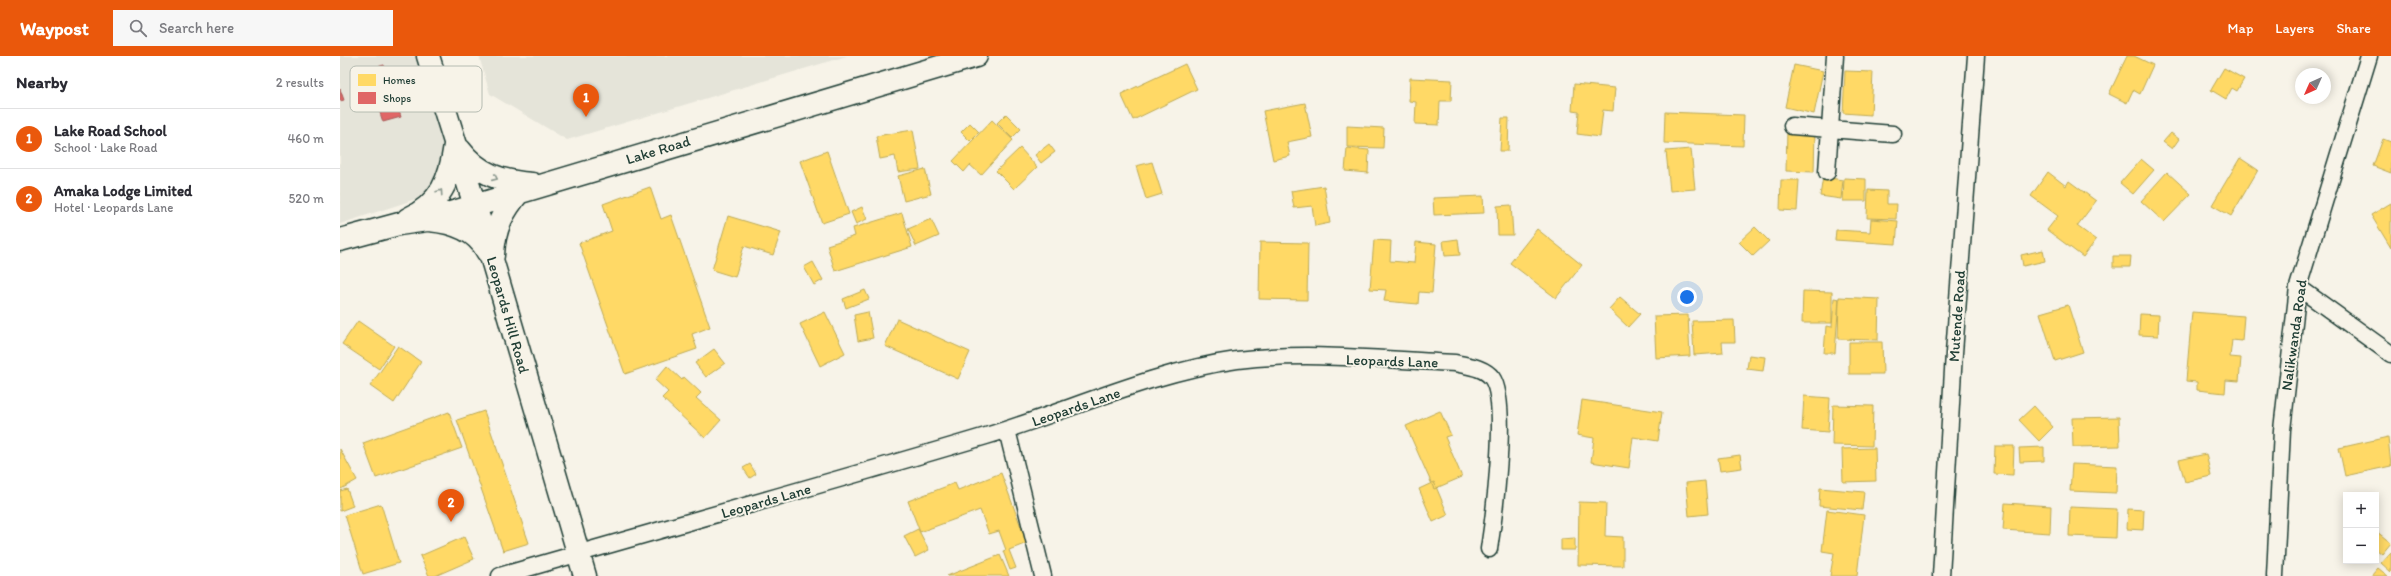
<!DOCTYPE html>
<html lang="en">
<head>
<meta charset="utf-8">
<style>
  body { margin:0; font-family:Itim,sans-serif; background:#f7f7f7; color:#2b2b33 }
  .controls { position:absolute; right:12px; bottom:12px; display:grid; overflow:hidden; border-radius:0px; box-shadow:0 2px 10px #0003 }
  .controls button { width:36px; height:36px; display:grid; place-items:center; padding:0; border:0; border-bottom:1px solid #e1e1e2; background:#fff; color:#2b2b33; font:20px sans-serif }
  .compass { position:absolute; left:1955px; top:12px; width:36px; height:36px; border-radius:50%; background:#fff; box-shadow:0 2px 10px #0003; rotate:225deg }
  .you { position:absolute; left:1347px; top:241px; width:14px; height:14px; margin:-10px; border:3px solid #fff; border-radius:50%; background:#1a73e8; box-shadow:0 0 0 6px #1a73e833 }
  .badge { display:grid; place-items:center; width:26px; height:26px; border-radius:50%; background:#ea580c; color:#fff; font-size:13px; font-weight:700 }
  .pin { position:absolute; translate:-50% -33px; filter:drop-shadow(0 1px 2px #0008) }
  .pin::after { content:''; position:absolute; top:21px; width:14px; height:12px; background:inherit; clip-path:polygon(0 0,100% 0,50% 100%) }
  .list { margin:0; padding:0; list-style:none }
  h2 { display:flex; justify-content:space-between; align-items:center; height:52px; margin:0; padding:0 16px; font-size:17px }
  h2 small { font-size:13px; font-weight:400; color:#7c7c81 }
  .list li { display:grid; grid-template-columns:26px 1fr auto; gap:12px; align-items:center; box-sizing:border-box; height:60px; padding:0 16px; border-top:1px solid #e1e1e2 }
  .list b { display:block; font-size:15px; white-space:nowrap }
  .list p { margin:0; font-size:13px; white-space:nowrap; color:#7c7c81 }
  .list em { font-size:13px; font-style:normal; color:#7c7c81 }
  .icon { flex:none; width:22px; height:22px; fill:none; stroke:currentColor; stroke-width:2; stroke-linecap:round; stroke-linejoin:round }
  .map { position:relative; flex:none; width:2051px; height:520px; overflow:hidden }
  header { display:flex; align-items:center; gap:24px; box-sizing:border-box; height:56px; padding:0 20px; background:#ea580c; color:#fff }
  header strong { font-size:19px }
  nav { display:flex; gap:22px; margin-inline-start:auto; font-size:14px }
  .search { width:280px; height:36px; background:#f7f7f7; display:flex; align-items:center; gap:10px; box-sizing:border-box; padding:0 14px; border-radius:0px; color:#7c7c81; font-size:15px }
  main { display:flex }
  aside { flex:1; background:#fff }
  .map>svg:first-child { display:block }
  .built { fill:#e5e4d9 }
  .homes { fill:#ffd966; stroke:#bcaa57 }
  .shops { fill:#e06666; stroke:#a65a57 }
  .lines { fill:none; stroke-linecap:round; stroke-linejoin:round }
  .street-casing { stroke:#1f3d34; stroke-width:19 }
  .secondary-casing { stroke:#1f3d34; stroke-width:25 }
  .street { stroke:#f7f3e8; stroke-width:16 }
  .secondary { stroke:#f7f3e8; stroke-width:22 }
  .oneway { stroke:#8b988e }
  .labels { text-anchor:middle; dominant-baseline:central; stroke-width:4; stroke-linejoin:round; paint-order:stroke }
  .street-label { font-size:15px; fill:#1f3d34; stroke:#f7f3e8 }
  .key { fill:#f7f3e8; stroke:#b6bcb2; stroke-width:1 }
  .key-label { font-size:11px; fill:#1f3d34 }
</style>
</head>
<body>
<header>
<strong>Waypost</strong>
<div class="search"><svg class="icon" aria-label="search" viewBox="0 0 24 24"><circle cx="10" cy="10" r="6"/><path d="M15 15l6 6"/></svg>Search here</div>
<nav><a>Map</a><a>Layers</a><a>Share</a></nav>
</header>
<main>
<aside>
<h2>Nearby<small>2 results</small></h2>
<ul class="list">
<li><span class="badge">1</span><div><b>Lake Road School</b><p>School · Lake Road</p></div><em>460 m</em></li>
<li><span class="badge">2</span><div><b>Amaka Lodge Limited</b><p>Hotel · Leopards Lane</p></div><em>520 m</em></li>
</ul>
</aside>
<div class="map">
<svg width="2051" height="520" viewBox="0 0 2051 520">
  <rect width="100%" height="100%" fill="#f7f3e8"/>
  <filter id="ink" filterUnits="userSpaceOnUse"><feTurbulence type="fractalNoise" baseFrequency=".025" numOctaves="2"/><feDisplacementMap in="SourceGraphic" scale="8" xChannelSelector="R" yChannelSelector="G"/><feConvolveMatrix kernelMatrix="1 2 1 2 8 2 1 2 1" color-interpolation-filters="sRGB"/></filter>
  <g filter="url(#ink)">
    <path class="built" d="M0,0H80L110,102L98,125L76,143L0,168Z
      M139,0H507L227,84L150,38Z"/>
    <path class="homes" d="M1787,0H1794L1813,9L1800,38L1793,34L1787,47L1769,38Z
      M845,8L857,33L793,64L781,38Z
      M1454,9L1483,15L1474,58L1445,51Z
      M1884,12L1904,23L1897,35L1892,32L1886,43L1871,34Z
      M1505,15L1533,16L1531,59L1503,57Z
      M1070,22L1112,24L1111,45H1100L1099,69L1075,68L1076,46L1069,45Z
      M1234,28L1275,32L1273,55L1263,54L1260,81L1237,78L1239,56L1232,55Z
      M965,47L972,81L947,86L950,100L933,104L923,55Z
      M1325,56L1404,59L1403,90L1324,87Z
      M666,58L681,73L672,82L657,67Z
      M1162,62H1169L1168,95H1160Z
      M652,64L673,84L641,119L630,109L624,116L613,105Z
      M630,67L639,76L630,85L621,76Z
      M1007,70L1044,72L1043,92L1007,91Z
      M573,74L580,113L558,116L555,100L540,103L536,80Z
      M1447,74L1475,75L1474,116L1446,115Z
      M1831,77L1839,83L1832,93L1823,86Z
      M2043,83L2051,86V117L2033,110Z
      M709,88L715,96L701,107L695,99Z
      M680,92L697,111L674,133L656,115Z
      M1007,92L1029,94L1028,117L1005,115Z
      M1351,93L1355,133L1330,135L1326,95Z
      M487,95L509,158L482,167L460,105Z
      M1900,102L1918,114L1891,160L1872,149Z
      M1801,103L1814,114L1793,138L1780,127Z
      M812,106L822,138L806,143L796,110Z
      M585,113L591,138L564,145L558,120Z
      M1708,116L1726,130L1729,125L1756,145L1737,170L1756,184L1743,201L1707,174L1718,160L1691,140Z
      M1827,116L1851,138L1824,166L1801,145Z
      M1483,121L1503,124L1501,143L1480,140Z
      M1504,122L1526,123V145H1503Z
      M1441,124H1459L1457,155L1440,154Z
      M984,130L990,167L975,170L972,150L954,152L951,135Z
      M310,131L321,163L331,159L370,271L352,278L357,293L285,318L239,187L272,175L263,148Z
      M1528,134L1547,135V148H1557L1556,163L1527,162Z
      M1143,140L1144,157L1094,159L1093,142Z
      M2051,147V192L2031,159Z
      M1171,149L1173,179H1158L1157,150Z
      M522,151L527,163L516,168L511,156Z
      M562,157L572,191L495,215L487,189L515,180L513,172Z
      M388,160L441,176L433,199L404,190L395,221L372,214Z
      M591,163L599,180L576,190L568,173Z
      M1531,163L1558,165L1556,188L1495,184L1496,174L1530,176Z
      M1415,171L1429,185L1413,200L1399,186Z
      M1197,173L1242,209L1216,242L1170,207Z
      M1118,183L1120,199L1105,200L1103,185Z
      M1034,184L1051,185L1050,205L1074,207L1076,186L1096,188L1092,237L1079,236L1078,248L1044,245L1046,234L1030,233Z
      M920,186L968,187L967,244L919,243Z
      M1703,194L1705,205L1683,210L1681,199Z
      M1773,200H1791L1790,211H1773Z
      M473,206L483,224L474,229L464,211Z
      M525,234L529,243L506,252L503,243Z
      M1463,235L1492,236V267H1462Z
      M1280,241L1300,258L1288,271L1269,253Z
      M1499,241L1539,243L1538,284L1498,283Z
      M1494,242L1499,243L1495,297H1484L1486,270L1492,271Z
      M1728,249L1743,296L1715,305L1700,257Z
      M485,256L505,297L480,310L460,268Z
      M528,256L533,282L518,285L514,259Z
      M1852,256L1904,260L1902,285L1892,284L1890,301L1901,302L1899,325L1886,324L1885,337L1857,334V326L1846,325Z
      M1800,258L1819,259L1818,280L1799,279Z
      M1348,259L1350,300L1316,302L1314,260Z
      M557,263L630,296L618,323L545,290Z
      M1394,264L1395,286H1382L1383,297L1354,299L1352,265Z
      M18,265L54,290L39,313L2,288Z
      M1509,286H1542L1543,318H1509Z
      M58,290L81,306L54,347L30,330Z
      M374,293L385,307L366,321L355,307Z
      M1409,299L1425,301L1423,315L1407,313Z
      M327,310L342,324L344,321L361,337L356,342L381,364L365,382L322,342L328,336L315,324Z
      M1464,340L1490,342L1488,376L1462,374Z
      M1242,344L1322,356L1318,385L1293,381L1289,412L1251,406L1254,382L1237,379Z
      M1493,349L1533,350L1532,390L1492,389Z
      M1694,350L1713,371L1699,385L1679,364Z
      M144,355L189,487L163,495L117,364Z
      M1100,355L1111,379L1105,381L1122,421L1094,433L1066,370Z
      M109,356L122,392L36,422L23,387Z
      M1779,361L1780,390L1733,391L1732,362Z
      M2048,381L2051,410L2005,420L1999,392Z
      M1655,390H1674L1673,419L1654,418Z
      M1704,391V405L1680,406L1679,392Z
      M1535,392L1536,425L1503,426L1502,393Z
      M0,393L17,424L1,433L0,432Z
      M1866,398L1871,420L1845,426L1839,404Z
      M1400,399L1402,412L1380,415L1378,402Z
      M410,408L416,418L410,422L403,412Z
      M1732,408L1777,410L1776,437L1730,435Z
      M661,417L687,487L669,494L676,512L670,514L663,495L666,494L659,475L649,478L640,454L580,476L568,445L615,427L618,434Z
      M1365,425L1368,458L1349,460L1346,427Z
      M1094,426L1108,459L1093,466L1079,433Z
      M1480,432L1524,436L1522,454L1479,450Z
      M7,433L13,450L0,455V435Z
      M1239,446L1266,447L1265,480L1283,481V510L1238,509Z
      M1665,447L1711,450L1710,477L1663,474Z
      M41,448L59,507L23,518L5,459Z
      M1730,451L1777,453L1776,482L1729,480Z
      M1788,453L1804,454L1803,474L1787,473Z
      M1487,454L1524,459L1517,520H1490L1494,497L1482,495Z
      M578,473L589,494L575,501L564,480Z
      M2036,475L2051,487L2042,498L2036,493Z
      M124,481L134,503L95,520H89L80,500Z
      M1235,482V494H1221V483Z
      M2051,496V516L2041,507Z
      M660,499L669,520H607Z
      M2038,512L2048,520H2031Z"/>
    <path class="shops" d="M44,9L61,61L43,66L26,14Z
      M0,33L4,44L0,45Z"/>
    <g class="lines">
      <g class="street-casing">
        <path id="street" d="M1452,70L1553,78
          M1487,116L1495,0
          M1958,231L2051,298
          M667,374L703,520
          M160,520C322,473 485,428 646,380C729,355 811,316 897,304C969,295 1044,304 1115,307C1127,310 1144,311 1152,322C1169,346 1154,461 1149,493
          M1601,520L1614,297L1636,0
          M1935,520L1942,374L1958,231L2029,0"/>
      </g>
      <g class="secondary-casing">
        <path id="secondary" d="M88,0L153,207L245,520
          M120,94C138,118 162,126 192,128
          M68,163C101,147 110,124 115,89
          M89,164C111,166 136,173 147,195
          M0,184L59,168L87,164L636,0
          M153,199C154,172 163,155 180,135"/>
      </g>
      <use href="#street" class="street"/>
      <use href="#secondary" class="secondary"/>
    </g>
    <defs><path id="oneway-chevron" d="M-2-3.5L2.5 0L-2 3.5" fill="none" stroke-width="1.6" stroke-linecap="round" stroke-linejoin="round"/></defs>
    <g class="oneway">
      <use href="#oneway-chevron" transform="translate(155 122) rotate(24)"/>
      <use href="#oneway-chevron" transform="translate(100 136) rotate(-56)"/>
    </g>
  </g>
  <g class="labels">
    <g class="street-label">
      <text transform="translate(318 94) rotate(-17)">Lake Road</text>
      <text transform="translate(168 259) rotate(74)">Leopards Hill Road</text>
      <text transform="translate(1617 260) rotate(-86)">Mutende Road</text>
      <text transform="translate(1954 279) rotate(-82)">Nalikwanda Road</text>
      <text transform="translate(1052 305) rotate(2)">Leopards Lane</text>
      <text transform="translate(736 351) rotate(-19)">Leopards Lane</text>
      <text transform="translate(426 445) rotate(-16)">Leopards Lane</text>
    </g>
  </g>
  <rect x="10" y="10" width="132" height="46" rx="6" class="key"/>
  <rect x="18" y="18" width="18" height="12" fill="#ffd966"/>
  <rect x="18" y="36" width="18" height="12" fill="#e06666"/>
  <g class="key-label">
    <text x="43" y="28">Homes</text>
    <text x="43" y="46">Shops</text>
  </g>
</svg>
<div class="controls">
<button>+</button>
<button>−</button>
</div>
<svg class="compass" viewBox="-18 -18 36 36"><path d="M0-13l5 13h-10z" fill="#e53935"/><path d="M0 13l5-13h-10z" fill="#7c7c81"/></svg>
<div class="you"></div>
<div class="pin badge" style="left:246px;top:61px">1</div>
<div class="pin badge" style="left:111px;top:466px">2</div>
</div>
</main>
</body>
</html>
